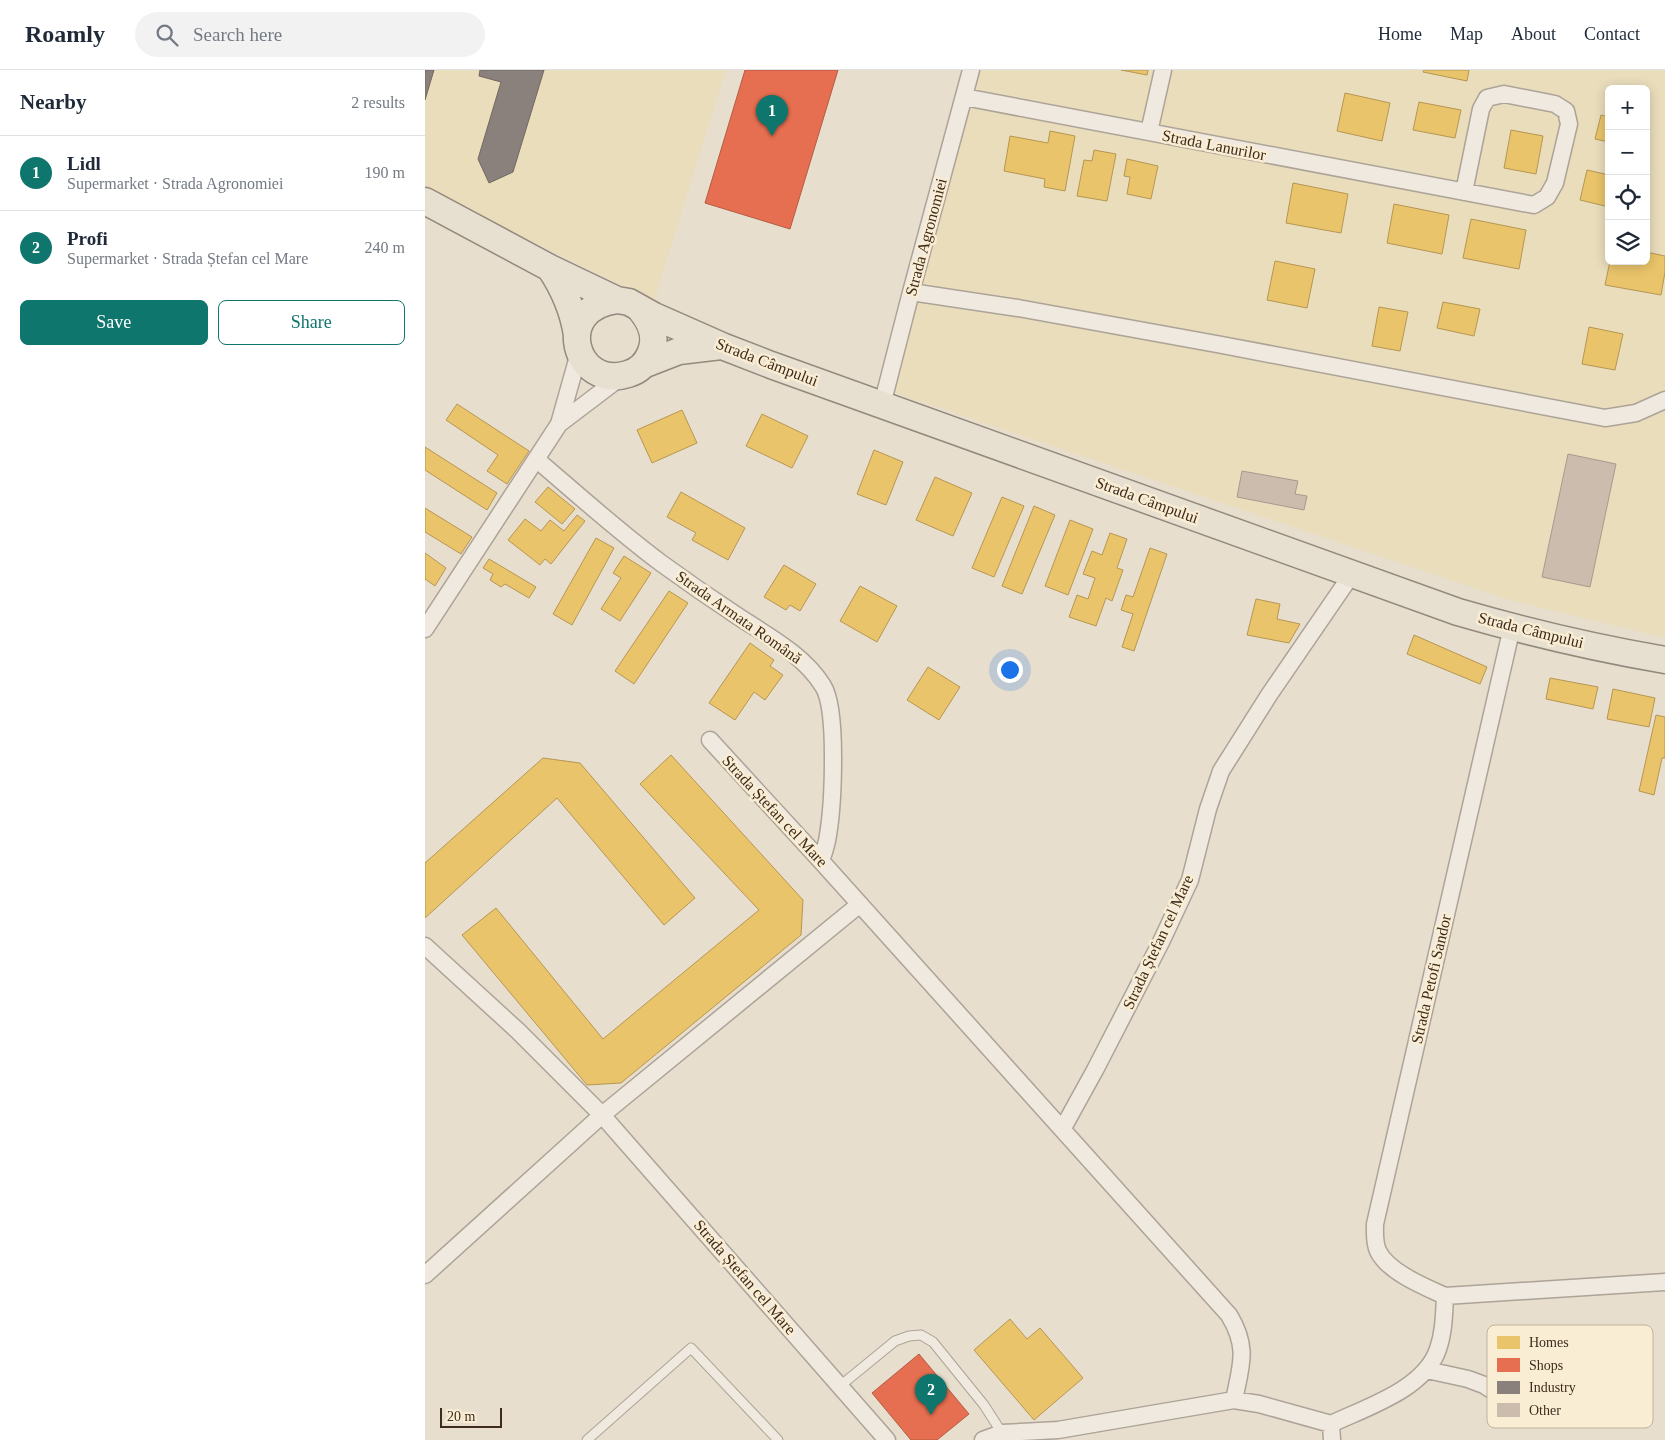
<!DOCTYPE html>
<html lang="en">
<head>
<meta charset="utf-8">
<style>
  body { margin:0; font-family:Georgia,serif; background:#f2f2f3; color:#1f2937 }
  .controls { position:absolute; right:15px; top:15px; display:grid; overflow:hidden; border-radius:8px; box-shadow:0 2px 12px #0003 }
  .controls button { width:45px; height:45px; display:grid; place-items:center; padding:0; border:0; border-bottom:1px solid #e0e1e3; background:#fff; color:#1f2937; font:25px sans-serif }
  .scale { position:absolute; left:15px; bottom:12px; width:62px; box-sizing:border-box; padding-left:5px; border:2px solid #3e2b1d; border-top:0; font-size:14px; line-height:18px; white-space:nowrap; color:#3e2b1d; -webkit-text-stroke:4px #f9edd3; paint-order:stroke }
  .you { position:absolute; left:584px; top:599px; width:18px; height:18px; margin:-12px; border:4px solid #fff; border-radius:50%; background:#1a73e8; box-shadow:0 0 0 8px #1a73e833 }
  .badge { display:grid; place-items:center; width:32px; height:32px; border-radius:50%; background:#0f766e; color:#fff; font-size:16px; font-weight:700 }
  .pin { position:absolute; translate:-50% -41px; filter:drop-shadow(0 1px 2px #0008) }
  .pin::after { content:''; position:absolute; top:26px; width:18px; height:15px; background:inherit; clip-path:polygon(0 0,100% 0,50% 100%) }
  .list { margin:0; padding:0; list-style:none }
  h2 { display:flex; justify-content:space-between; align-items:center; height:65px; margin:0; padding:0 20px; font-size:21px }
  h2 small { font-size:16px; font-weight:400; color:#747a83 }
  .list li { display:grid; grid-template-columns:32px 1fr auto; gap:15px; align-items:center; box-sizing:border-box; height:75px; padding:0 20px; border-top:1px solid #e0e1e3 }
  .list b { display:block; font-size:19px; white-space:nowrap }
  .list p { margin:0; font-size:16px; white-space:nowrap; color:#747a83 }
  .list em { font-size:16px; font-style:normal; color:#747a83 }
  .actions { display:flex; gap:10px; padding:15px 20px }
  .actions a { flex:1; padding:11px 0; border:1px solid #0f766e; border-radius:8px; text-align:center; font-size:18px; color:#0f766e }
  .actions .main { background:#0f766e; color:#fff }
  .icon { flex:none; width:28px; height:28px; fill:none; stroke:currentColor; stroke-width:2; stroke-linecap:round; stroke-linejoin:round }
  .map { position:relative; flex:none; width:1240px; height:1370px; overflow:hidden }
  header { display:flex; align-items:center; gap:30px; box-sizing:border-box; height:70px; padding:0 25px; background:#fff; border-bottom:1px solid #e0e1e3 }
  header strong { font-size:24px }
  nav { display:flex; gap:28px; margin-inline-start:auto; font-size:18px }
  .search { width:350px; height:45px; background:#f2f2f3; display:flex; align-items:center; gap:12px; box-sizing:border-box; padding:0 18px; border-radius:28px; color:#747a83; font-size:19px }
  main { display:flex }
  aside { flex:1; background:#fff }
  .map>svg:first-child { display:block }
  .farmland { fill:#e9ddbc; fill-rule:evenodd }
  .homes { fill:#e9c46a; stroke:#b69653 }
  .shops { fill:#e76f51; stroke:#b45b41 }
  .industry { fill:#8a817c; stroke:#736760 }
  .building { fill:#ccbcae; stroke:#a9998c }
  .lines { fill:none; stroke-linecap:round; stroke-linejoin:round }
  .service-casing { stroke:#ada397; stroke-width:11 }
  .minor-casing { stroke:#ada397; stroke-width:19 }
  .primary-casing { stroke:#93897d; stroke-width:29 }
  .service { stroke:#efe9e0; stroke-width:9 }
  .minor { stroke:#efe9e0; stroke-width:16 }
  .primary { stroke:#e7dfd0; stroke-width:26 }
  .labels { text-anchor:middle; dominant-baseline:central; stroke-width:5; stroke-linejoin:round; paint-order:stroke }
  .street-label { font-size:16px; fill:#3e2b1d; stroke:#f9edd3 }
  .key { fill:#f9edd3; stroke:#c1b39c; stroke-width:1 }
  .key-label { font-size:14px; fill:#3e2b1d }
</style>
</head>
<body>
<header>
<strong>Roamly</strong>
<div class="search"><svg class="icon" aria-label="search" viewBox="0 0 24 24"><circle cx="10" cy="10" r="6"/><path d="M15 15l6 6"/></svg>Search here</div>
<nav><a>Home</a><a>Map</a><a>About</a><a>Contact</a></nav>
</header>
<main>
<aside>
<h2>Nearby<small>2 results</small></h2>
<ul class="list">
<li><span class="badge">1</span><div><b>Lidl</b><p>Supermarket · Strada Agronomiei</p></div><em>190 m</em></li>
<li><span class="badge">2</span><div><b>Profi</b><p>Supermarket · Strada Ștefan cel Mare</p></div><em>240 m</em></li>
</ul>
<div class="actions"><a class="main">Save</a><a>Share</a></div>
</aside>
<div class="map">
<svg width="1240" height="1370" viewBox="0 0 1240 1370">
  <rect width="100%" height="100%" fill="#e8decd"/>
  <path class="farmland" d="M0,0H301L229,231L83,160L0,115Z
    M541,0H1240V568L1085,530L452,317ZM1184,19H1221V191H1184Z"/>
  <path class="homes" d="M696,0H723L722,5Z
    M999,0H1044L1042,11L998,2Z
    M920,23L965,33L957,71L912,61Z
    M994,32L1036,40L1030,68L988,60Z
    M1176,45L1184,47V72L1170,69Z
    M1086,60L1118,66L1111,104L1079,98Z
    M625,61L650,66L640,121L619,117L620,109L579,101L585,66L623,73Z
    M669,80L691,84L682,131L652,126L659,90L667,91Z
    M702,89L733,96L726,129L702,124L705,107L699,106Z
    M1162,100L1184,105V137L1155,130Z
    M868,113L923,124L916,163L861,153Z
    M969,134L1024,145L1017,184L962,173Z
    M1046,149L1101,160L1094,199L1038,188Z
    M1221,182L1240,186V202L1236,225L1180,215L1185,191H1221Z
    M850,191L890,199L882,238L842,230Z
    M1018,232L1055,239L1049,266L1012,258Z
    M954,237L983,242L975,281L947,276Z
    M1164,257L1198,264L1190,300L1157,294Z
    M32,334L104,381L82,414L62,401L73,385L21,350Z
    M257,340L272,373L227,393L212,360Z
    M337,344L383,366L367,398L321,376Z
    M0,377L72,423L62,440L0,400Z
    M449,380L478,392L461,435L432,424Z
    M510,407L547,423L528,466L491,450Z
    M123,417L150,439L137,454L110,432Z
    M256,422L320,458L303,490L267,470L271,463L242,447Z
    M577,427L599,436L569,507L547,498Z
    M609,436L630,445L597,524L577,516Z
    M0,438L47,467L36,484L0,462Z
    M152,445L160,451L126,494L120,489L115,495L83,470L100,449L116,461L125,450L139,461Z
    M645,450L668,459L643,525L620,516Z
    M685,463L702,469L692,498L698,500L687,531L681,528L671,556L644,547L652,525L663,529L670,508L658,504L667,481L677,485Z
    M171,468L189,478L147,555L128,544Z
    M725,478L742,484L709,581L697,577L708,544L696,540L701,525L708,527Z
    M0,483L21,498L10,516L0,509Z
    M199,486L226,503L195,551L176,539L196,508L188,503Z
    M64,489L111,517L104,528L80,514L76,517L65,510L68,504L58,498Z
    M359,495L391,514L375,541L365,535L361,540L339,527Z
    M435,516L472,536L452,572L415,551Z
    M244,521L263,533L209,614L190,601Z
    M831,529L855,534L852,549L875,554L864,573L822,565Z
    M989,565L1062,597L1055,614L982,584Z
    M325,573L349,590L345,596L358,605L340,630L329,622L310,650L284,633Z
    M503,597L535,617L514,650L482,630Z
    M1125,608L1173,617L1168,639L1121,629Z
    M1188,619L1230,628L1224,657L1182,649Z
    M1231,645L1240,647V688H1237L1229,725L1214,721Z
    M246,685L378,830L376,865L196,1013L162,1015L37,865L71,838L178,969L334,840L215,714Z
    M118,688L155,693L270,828L239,855L132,728L0,848V793Z
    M585,1249L602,1269L615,1258L658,1308L609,1350L549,1280Z"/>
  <path class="shops" d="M320,0H413L365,159L280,133Z
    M494,1284L544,1344L512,1370H486L447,1323Z"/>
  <path class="industry" d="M0,0H9L0,30Z
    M55,0H119L88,102L64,113L53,89L76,12L54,6Z"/>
  <path class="building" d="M1143,384L1191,394L1165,517L1117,507Z
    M817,401L873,411L870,424L882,426L879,440L812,427Z"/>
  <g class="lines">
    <g class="service-casing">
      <path id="service" d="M415,1316L470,1271L484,1266L496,1265L508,1272L559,1335L577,1363
        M162,1370L266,1278L353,1370"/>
    </g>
    <g class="minor-casing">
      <path id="minor" d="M539,27L1109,135L1122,127L1130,113L1144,54L1141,41L1130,34L1079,24L1062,28L1056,39L1039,122
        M724,62L738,0
        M486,222L593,238L797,275L1180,348L1211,343L1240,330
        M457,335L486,222L546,0
        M134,354L154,283
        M111,389C152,424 193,461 236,493C262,512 288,530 314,547C343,566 379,585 398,616C413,639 408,735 403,765C402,774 399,782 396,791
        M0,559L134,354L196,307
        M285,670L396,791L804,1245C824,1278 816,1295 809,1330
        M0,876L93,961L177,1045L462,1370
        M638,1058L670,1000L736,872L765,810L783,739L796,701L844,625L927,504
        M0,1205L177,1045L435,834
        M1020,1226C1000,1217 963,1202 953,1181C949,1172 950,1163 950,1154L1087,557
        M1002,1300L1043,1309L1059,1315L1096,1339
        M906,1354C942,1337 1000,1319 1013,1279C1019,1262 1019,1244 1020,1226L1240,1212
        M906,1354L907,1370
        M558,1370L577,1363L633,1360L809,1330L834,1334L906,1354"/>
    </g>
    <g class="primary-casing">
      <path id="primary" d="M0,131L125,198L192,230L204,232L229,246L297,276L346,295L1033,542C1102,562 1170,578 1240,590
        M125,198C139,219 148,239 152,265
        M192,230C126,238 150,321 203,304C213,301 221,294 225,284C233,267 226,252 215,239
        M218,295L254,281L296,276"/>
    </g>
    <use href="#service" class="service"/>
    <use href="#minor" class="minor"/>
    <use href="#primary" class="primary"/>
  </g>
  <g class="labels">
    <g class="street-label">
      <text transform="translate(789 75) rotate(11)">Strada Lanurilor</text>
      <text transform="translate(501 167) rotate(-75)">Strada Agronomiei</text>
      <text transform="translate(342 292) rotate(21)">Strada Câmpului</text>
      <text transform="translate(722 430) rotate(20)">Strada Câmpului</text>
      <text transform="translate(314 547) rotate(35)">Strada Armata Română</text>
      <text transform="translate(1106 560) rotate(14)">Strada Câmpului</text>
      <text transform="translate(350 741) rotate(47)">Strada Ștefan cel Mare</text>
      <text transform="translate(733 872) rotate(-65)">Strada Ștefan cel Mare</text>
      <text transform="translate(1006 909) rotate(-77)">Strada Petofi Sandor</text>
      <text transform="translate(320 1207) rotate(49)">Strada Ștefan cel Mare</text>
    </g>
  </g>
  <rect x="1062" y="1255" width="166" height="103" rx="8" class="key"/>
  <rect x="1072" y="1266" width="23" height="13" fill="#e9c46a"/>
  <rect x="1072" y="1288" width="23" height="14" fill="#e76f51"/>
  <rect x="1072" y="1311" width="23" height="13" fill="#8a817c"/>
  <rect x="1072" y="1333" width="23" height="14" fill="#ccbcae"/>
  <g class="key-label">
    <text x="1104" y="1277">Homes</text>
    <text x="1104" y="1300">Shops</text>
    <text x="1104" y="1322">Industry</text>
    <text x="1104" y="1345">Other</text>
  </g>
</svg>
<div class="controls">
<button>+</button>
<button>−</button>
<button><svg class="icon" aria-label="locate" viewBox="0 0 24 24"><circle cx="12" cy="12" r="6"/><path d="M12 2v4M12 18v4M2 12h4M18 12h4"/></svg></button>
<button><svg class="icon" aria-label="layers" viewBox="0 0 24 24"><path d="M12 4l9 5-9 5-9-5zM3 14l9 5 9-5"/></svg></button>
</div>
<div class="scale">20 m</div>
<div class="you"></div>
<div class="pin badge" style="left:347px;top:66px">1</div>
<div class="pin badge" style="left:506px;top:1345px">2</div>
</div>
</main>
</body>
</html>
